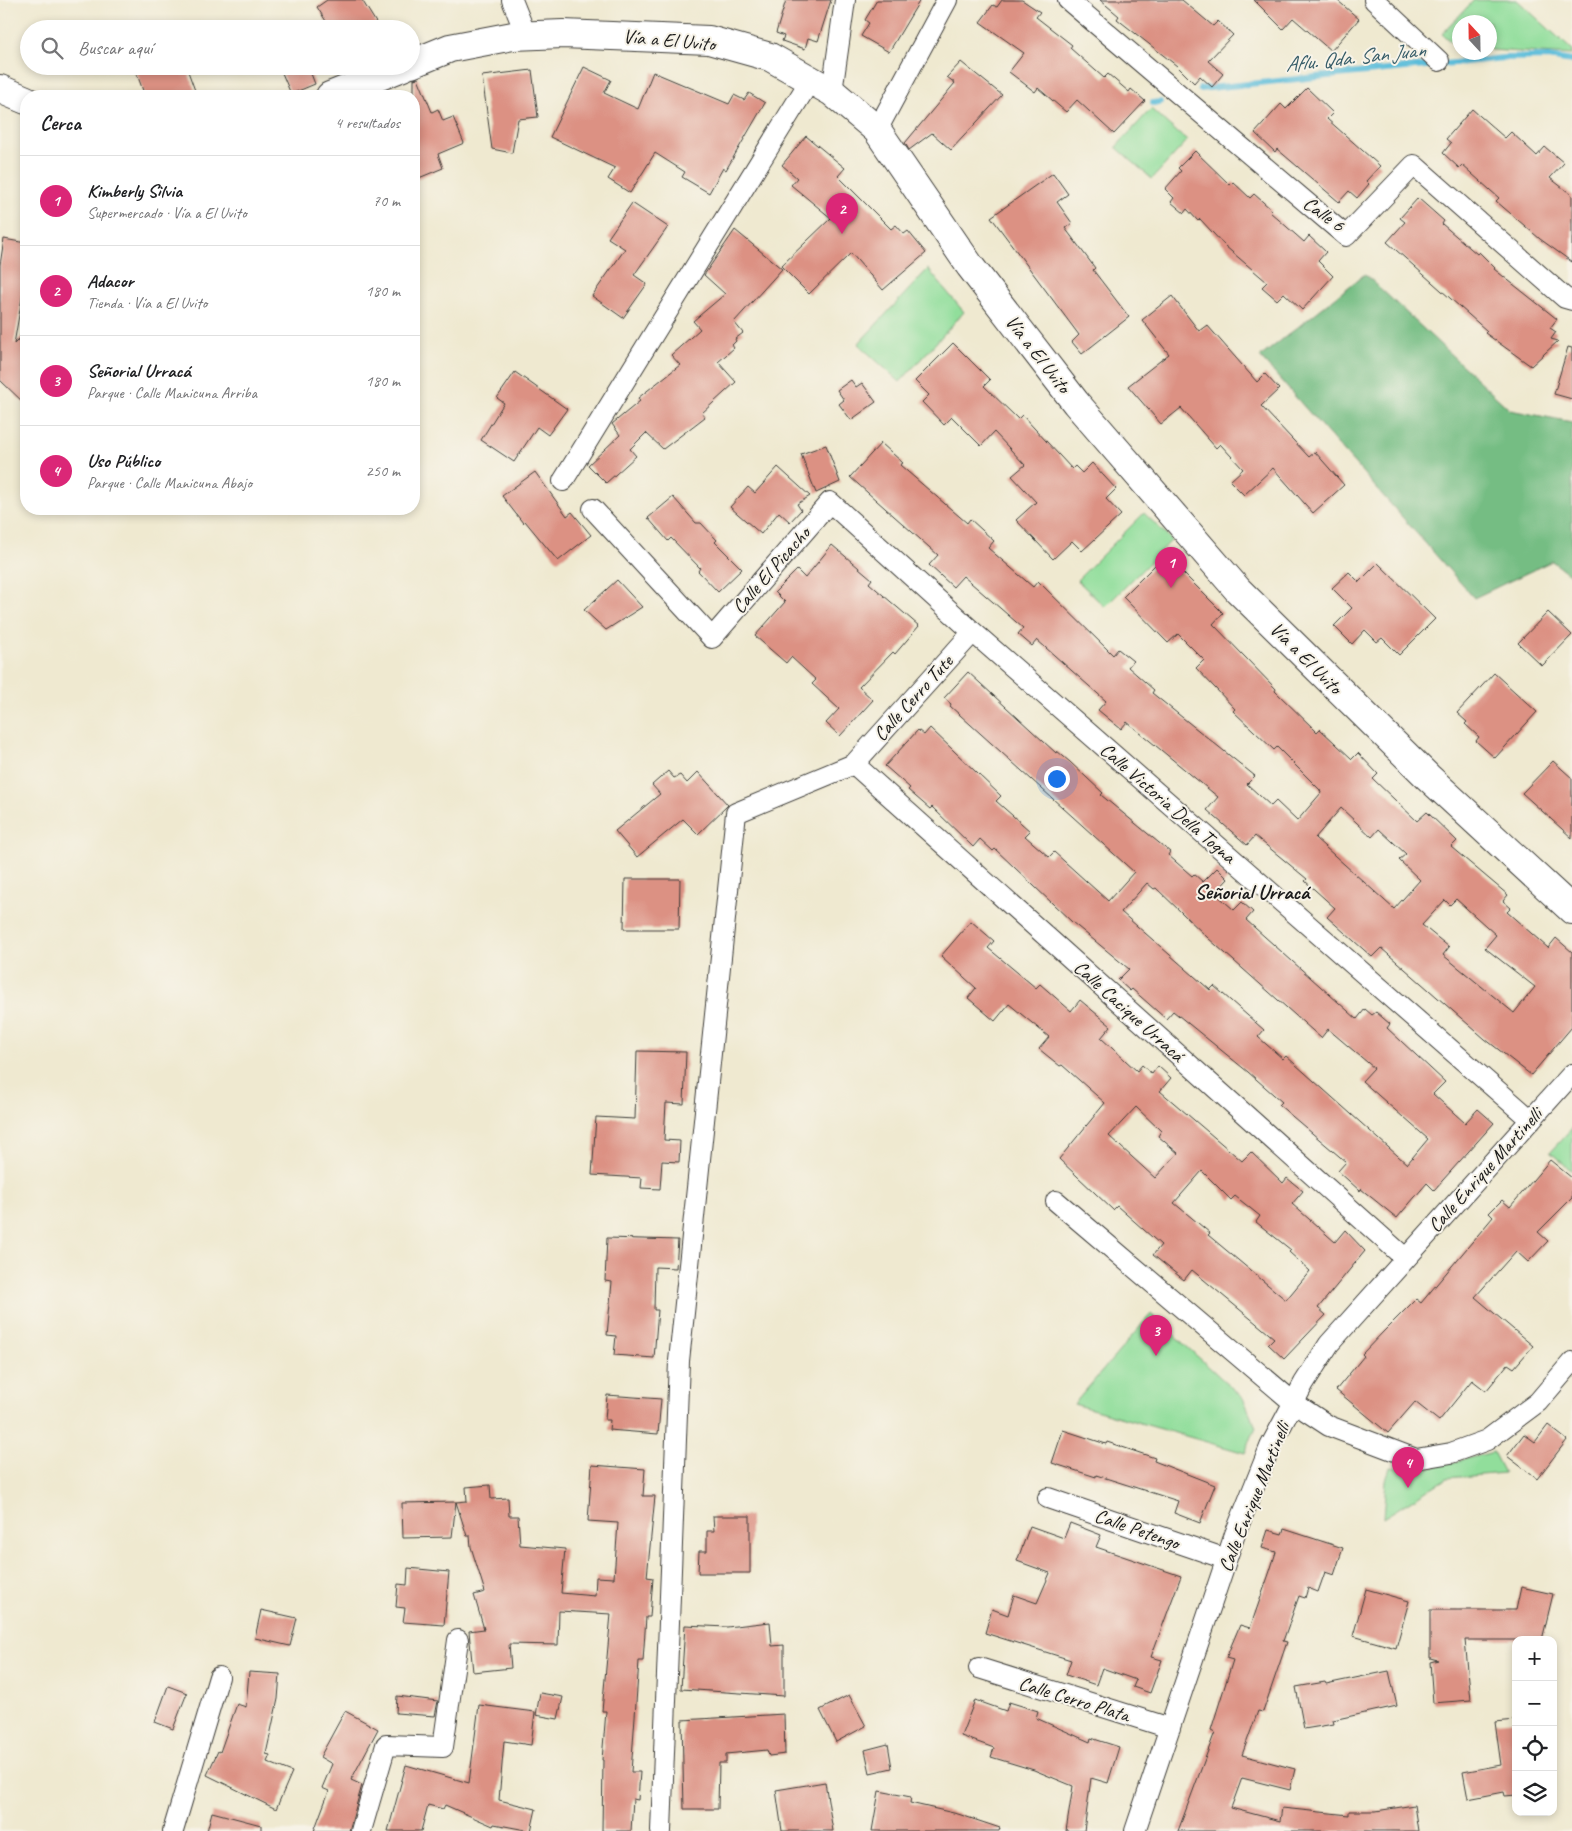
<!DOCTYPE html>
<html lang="es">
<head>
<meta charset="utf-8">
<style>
  body { margin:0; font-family:Caveat,sans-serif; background:#f6f6f6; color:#202124 }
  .controls { position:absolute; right:15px; bottom:15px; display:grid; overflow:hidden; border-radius:10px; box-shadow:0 2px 8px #0003 }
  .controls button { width:45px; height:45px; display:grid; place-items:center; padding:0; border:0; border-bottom:1px solid #e0e0e0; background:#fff; color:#202124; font:25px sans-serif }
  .compass { position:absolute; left:1452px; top:15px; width:45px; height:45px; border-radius:50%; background:#fff; box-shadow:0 2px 8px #0003; rotate:338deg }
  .you { position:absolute; left:1056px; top:778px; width:18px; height:18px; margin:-12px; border:4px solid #fff; border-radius:50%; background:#1a73e8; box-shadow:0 0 0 8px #1a73e833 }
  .badge { display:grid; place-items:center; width:32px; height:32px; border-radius:50%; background:#db2777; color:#fff; font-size:16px; font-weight:700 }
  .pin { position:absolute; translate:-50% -41px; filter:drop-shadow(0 1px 2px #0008) }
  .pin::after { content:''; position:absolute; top:26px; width:18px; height:15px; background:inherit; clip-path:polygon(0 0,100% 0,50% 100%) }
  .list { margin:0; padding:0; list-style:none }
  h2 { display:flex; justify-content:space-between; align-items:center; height:65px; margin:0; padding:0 20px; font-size:21px }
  h2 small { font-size:16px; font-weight:400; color:#757577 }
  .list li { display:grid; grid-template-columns:32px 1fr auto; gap:15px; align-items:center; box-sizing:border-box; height:90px; padding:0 20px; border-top:1px solid #e0e0e0 }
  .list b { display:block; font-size:19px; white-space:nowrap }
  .list p { margin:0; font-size:16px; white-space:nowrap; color:#757577 }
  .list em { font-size:16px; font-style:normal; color:#757577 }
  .icon { flex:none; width:28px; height:28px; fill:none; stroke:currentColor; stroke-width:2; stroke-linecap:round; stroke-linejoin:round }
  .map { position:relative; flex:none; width:1572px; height:1831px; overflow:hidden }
  .search { position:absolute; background:#fff; box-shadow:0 2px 8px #0003; left:20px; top:20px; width:400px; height:55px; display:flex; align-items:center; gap:12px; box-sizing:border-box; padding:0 18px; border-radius:28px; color:#757577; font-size:19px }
  .panel { position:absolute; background:#fff; box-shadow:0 2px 8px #0003; left:20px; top:90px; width:400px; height:425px; border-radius:20px }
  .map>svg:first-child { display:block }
  .green { fill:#91de9b; stroke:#567d5c }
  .forest { fill:#74bd83; stroke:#486c50 }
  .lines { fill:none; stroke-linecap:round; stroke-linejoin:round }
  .stream { stroke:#5cbdda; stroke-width:6 }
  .building { fill:#dc9183; fill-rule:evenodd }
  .street-casing { stroke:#3c3b37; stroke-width:22 }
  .secondary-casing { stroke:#3c3b37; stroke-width:30 }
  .street { stroke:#fff; stroke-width:20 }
  .secondary { stroke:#fff; stroke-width:28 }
  .labels { text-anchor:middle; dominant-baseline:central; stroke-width:4; stroke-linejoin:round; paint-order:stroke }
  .street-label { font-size:20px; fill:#1c1c1c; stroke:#f7f3e8 }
  .water-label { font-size:21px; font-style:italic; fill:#365c68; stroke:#f7f3e8 }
  .neighbourhood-label { font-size:21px; font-weight:bold; fill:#1c1c1c; stroke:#f7f3e8 }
</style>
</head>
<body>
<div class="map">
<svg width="1572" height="1831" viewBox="0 0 1572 1831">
  <rect width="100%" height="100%" fill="#f7f3e8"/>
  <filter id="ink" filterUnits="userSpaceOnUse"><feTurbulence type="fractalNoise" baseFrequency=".02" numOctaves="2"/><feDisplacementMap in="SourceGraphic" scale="10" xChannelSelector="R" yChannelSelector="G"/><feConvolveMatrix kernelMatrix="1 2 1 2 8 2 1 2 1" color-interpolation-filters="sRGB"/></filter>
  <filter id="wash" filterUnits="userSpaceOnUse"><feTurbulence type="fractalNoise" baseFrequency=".0096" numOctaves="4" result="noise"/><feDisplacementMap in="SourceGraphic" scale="20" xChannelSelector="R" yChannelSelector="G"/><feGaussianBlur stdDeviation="1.12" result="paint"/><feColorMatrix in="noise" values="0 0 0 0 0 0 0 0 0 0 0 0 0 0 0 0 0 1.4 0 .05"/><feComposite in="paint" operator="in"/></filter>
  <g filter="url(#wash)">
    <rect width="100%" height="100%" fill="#efe9d0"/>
    <path class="green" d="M1474,0H1517L1572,50V55L1490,50V22H1460L1458,48L1442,34Z
      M1151,109L1187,141L1152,179L1116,147Z
      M928,269L964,312L900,382L858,344Z
      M1144,513L1172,540L1105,607L1077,580Z
      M1572,1128V1171L1550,1152Z
      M1151,1314L1243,1398L1256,1427L1245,1453L1074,1404Z
      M1493,1452L1504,1473L1447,1478L1383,1518L1386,1481L1390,1467L1419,1471Z"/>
    <path class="forest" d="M1365,274L1510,410L1572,422V576L1552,561L1474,598L1260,357Z"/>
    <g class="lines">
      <path class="stream" d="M1200,89L1504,58L1548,57L1572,61
        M1153,103L1160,102"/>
    </g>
    <g id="blocks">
      <path class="building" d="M327,0H362L380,29H331L317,7Z
        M786,0H831L818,41L808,38L805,49L782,41L784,36L776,33Z
        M877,0H920L889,52L861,36L869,23L865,20Z
        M1002,0H1022L1040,12L1036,17L1072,45L1070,48L1104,78L1108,74L1129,92L1131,89L1145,101L1114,134L1077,100L1066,112L1038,88L1035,92L1009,72L1024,53L980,22L993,5L997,7Z
        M1100,0H1182L1213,26L1218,21L1233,35L1208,61L1223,74L1212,87L1200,76L1194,83L1177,66L1117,19L1119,16Z
        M1254,0H1337L1359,19L1331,51L1293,18L1283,29Z
        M961,62L1002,95L951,150L932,133L909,150L905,143L955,83L947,77Z
        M134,66H186L197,96H145Z
        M279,66H308L315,84L291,94Z
        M584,67L611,80L604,93L638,109L653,72L729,104L734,95L744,100L749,93L765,103L726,170L723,168L709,193L682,177L685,172L655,153L630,193L608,179L615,168L550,137Z
        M532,70L538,117L518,119L512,153L492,149L482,76Z
        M418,78L432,112L438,109L443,121L453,117L464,143L438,154L443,168L414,180V79Z
        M1307,88L1333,113L1327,119L1380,166L1366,181L1369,184L1357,198L1349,191L1339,202L1277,149L1275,152L1255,133L1281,104L1286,109Z
        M1472,109L1505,138L1511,132L1537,156L1545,147L1564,163L1550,178L1572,195V262L1540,239L1496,201L1499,198L1462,165L1459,168L1443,153L1451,143L1446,139Z
        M806,136L845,168L838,176L891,229L896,225L904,234L908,231L926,253L883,290L851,253L809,294L781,266L831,218L791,185L797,178L782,165Z
        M1195,151L1230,185L1233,182L1250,198L1254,194L1272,210L1270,212L1304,242L1309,236L1326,252L1318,261L1333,276L1302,310L1284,293L1277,300L1262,287L1267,282L1225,246L1200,219L1198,221L1187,209L1184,213L1171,202L1174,198L1165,189L1181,171L1178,168Z
        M1053,173L1068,194L1057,202L1072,223L1065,228L1095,268L1093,270L1129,317L1082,354L1072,342L1079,335L991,217Z
        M1418,198L1444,221L1442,224L1477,254L1479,252L1495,268L1494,269L1557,319L1550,328L1556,332L1551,339L1558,341L1531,366L1485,333L1487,331L1387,242L1405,222L1400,218Z
        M632,203L668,227L634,275L647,284L623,318L592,296L625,249L608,238Z
        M735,230L782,269L734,322L743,333L735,339L736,341L732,345L734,348L718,362L736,382L702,413L705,417L663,449L646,433L630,449L636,456L606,483L588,465L620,435L612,424L640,401L638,398L680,365L671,355L700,329L693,321L725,294L704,275Z
        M4,239L26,243V275L14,344L26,332V405L0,380V265Z
        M1172,296L1199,331L1207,325L1257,382L1265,374L1279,389L1261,406L1309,457L1315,452L1344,485L1313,513L1273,468L1244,495L1230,481L1243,469L1220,444L1216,448L1181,408L1161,424L1128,386L1169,354L1142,320Z
        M953,343L990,380L984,386L1018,419L1022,415L1072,469L1075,466L1082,473L1092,463L1116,489L1106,499L1121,515L1082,551L1072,541L1053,559L1016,520L1036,502L1012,476L1025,465L994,432L981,446L952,417L944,425L922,402L929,395L915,381Z
        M1568,347L1572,348V399L1554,394Z
        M515,372L567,409L548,435L537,427L514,462L481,440L504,403L497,398Z
        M851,380L856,387L862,383L876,402L851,420L839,404L844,400L837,390Z
        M881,443L903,463L900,465L967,523L970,519L994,541L988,548L1033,587L1038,581L1113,655L1118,649L1133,661L1128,667L1154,690L1152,693L1255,776L1247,784L1271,806L1276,801L1297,821L1321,793L1320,790L1277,747L1274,750L1233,711L1235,709L1196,668L1204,660L1178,634L1168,643L1123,597L1165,555L1223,613L1213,624L1276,689L1275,691L1317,732L1320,729L1352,759L1358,753L1378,774L1373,779L1417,821L1427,812L1457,841L1451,847L1508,895L1503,901L1511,908L1507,912L1548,948L1556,938L1572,952V1027L1531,1075L1485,1039L1381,948L1372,957L1327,917L1335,908L1305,881L1307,879L1255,836L1247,845L1207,810L1218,797L1127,722L1121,729L1098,710L1106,701L1037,640L1032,646L1018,634L1023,628L963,576L953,587L929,565L938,555L850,477ZM1341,808L1372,837L1379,829L1406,854L1399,860L1420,880L1394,909L1315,838ZM1456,899L1496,935L1485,948L1535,987L1514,1013L1443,955L1449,947L1422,925L1445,900L1450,905Z
        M826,445L840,482L816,493L801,454Z
        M778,467L810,496L797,504L801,510L790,522L779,512L761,534L730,507L748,487L755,493Z
        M535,472L567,516L572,512L591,535L558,561L525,521L523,523L502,496Z
        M673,497L696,523H701L717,540L715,542L742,569L718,592L698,571L700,568L671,538L668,541L648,518Z
        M832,545L872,579L869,583L919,626L895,654L893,652L859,687L873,700L840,736L826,723L839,709L812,684L816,680L791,657L786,663L755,636L785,602L775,592L797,570L805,578Z
        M1378,563L1435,619L1399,655L1382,638L1377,642L1365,630L1352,644L1334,626L1352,608L1332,588L1349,572L1359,582Z
        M617,580L642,607L606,630L584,610Z
        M1548,612L1572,635L1542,666L1518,643Z
        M968,672L1056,753L1057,751L1070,762L1103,793L1101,795L1170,852L1168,855L1192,876L1194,874L1203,882L1217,868L1228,879L1215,893L1234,910L1242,902L1253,912L1246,920L1357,1019L1365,1009L1372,1015L1376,1012L1390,1024L1387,1028L1445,1082L1433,1094L1465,1123L1478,1109L1494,1123L1434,1190L1427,1183L1397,1218L1361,1189L1360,1191L1338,1171L1346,1162L1279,1105L1282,1102L1248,1072L1173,1011L1166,1019L1132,989L1130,991L1118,980L1129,969L1072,922L995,849L993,851L980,839L973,847L932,807L930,809L908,790L910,788L885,766L918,730L924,735L930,728L1001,796L996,801L1030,831L1025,836L1049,857L1054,852L1108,901L1134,872L950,706L951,704L944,698ZM1147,883L1154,889L1156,888L1208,938L1321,1038L1328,1029L1374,1068L1362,1081L1428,1139L1407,1164L1286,1056L1283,1059L1258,1037L1264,1030L1214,986L1210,990L1121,912Z
        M1494,673L1537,712L1495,758L1476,741L1479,737L1465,724L1467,722L1457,713Z
        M1553,761L1572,778V838L1522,793Z
        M668,771L674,778L680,775L687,783L698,772L728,805L698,834L683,819L637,857L615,831L660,794L652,785Z
        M625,879H680L679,929H624Z
        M971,921L994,941L988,948L1036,988L1040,984L1071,1011L1080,1000L1111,1026L1101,1038L1137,1071L1142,1065L1152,1074L1158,1066L1171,1078L1160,1091L1242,1161L1251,1152L1283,1183L1287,1178L1303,1191L1292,1204L1335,1242L1345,1230L1365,1251L1318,1308L1326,1315L1284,1359L1268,1344L1274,1338L1192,1270L1184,1280L1153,1255L1161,1245L1117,1206L1113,1210L1059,1159L1105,1103L1062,1065L1060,1066L1039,1049L1049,1037L1009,1004L995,1021L968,998L976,988L941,956ZM1136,1107L1161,1131L1158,1136L1178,1153L1155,1178L1109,1136ZM1202,1171L1231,1200L1235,1196L1260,1216L1256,1222L1291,1250L1289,1252L1310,1271L1286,1300L1208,1235L1210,1233L1174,1203Z
        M637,1051L686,1052L684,1104L666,1103L664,1140L680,1141L679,1162L662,1161L660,1189L641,1188L642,1178L592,1175L596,1117L635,1119Z
        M1550,1160L1572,1178V1198L1538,1232L1548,1241L1528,1262L1516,1251L1475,1297L1533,1346L1514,1368L1508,1364L1486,1391L1472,1380L1439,1421L1415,1402L1388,1433L1336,1390L1364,1356L1362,1354L1384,1331L1416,1299L1421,1303L1493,1217L1489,1213L1502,1200L1510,1207Z
        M607,1238L678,1240L676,1268L655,1267L654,1310H658L654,1358L614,1355L616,1336L607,1335L612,1282L605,1281Z
        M607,1395L661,1399L658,1434L609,1430L610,1420H605Z
        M1548,1425L1567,1440L1537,1479L1507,1456L1524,1434L1535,1442Z
        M1063,1430L1106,1444L1107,1442L1155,1458L1154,1461L1215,1485L1200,1523L1174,1513L1178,1501L1096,1475V1477L1052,1463Z
        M592,1465L645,1469L643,1496H655L647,1577L653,1578L650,1617H646L643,1661H639L631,1772H640L638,1800L633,1799L631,1831H602L603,1760H602L606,1711H602L611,1614L559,1611L558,1645L509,1644L511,1668L473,1672L469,1631L484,1629L474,1595L485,1592L471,1547L470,1536H467L456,1502L467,1501L466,1487L490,1485L491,1499L508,1498L509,1516H518L520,1545L565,1549L561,1593L595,1596L596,1577L614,1578L618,1523L588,1521Z
        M456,1502L452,1537L403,1538L402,1503Z
        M713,1516H750V1573H698L699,1551H707V1531H714Z
        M1070,1523L1101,1535L1096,1547L1181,1576L1151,1657L1162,1660L1150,1693L1133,1687L1136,1680L1102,1668L1096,1685L1066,1675L1071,1660L985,1633L992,1609L1008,1615L1014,1595L1037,1603L1050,1573L1017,1561L1030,1526L1064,1538Z
        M1284,1529L1343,1548L1334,1575L1325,1572L1318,1592L1308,1588L1305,1598L1299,1596L1283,1641L1287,1642L1263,1712L1258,1711L1242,1755L1295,1769L1290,1790L1242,1778L1231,1808L1280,1821L1282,1808L1349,1815V1811H1376L1414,1805L1418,1831H1178L1215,1732L1211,1730L1233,1660L1226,1658L1240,1625L1250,1628L1270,1571L1276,1552L1262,1548L1268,1530L1282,1534Z
        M408,1568L449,1572L444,1625L403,1622L405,1608L396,1607L398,1584L407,1585Z
        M1521,1587L1553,1594L1542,1640H1465L1471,1700L1433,1703L1430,1662L1438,1660L1430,1658V1610H1516Z
        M1366,1589L1409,1601L1396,1648L1353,1636Z
        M261,1610L297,1618L290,1646L255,1638Z
        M770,1622L772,1646L784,1645V1696L681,1689L685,1625L727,1627Z
        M1389,1671L1397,1706L1333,1720L1334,1724L1304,1729L1296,1687L1325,1682L1326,1684Z
        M249,1672L280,1674L278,1699L266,1754L270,1755L267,1762L292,1772L276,1809L207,1775L218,1751L220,1752L237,1704L246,1707Z
        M168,1686L187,1693L173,1729L155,1722Z
        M540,1693L563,1697L558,1719L536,1715Z
        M849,1695L866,1726L836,1742L820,1710Z
        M397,1696L438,1701L435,1716L396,1713Z
        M975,1700L1006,1711L1009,1702L1038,1711L1036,1718L1090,1742L1091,1738L1119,1747L1108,1783L1091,1778L1084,1831H1066L1073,1786L1034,1770L991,1757L994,1748L961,1736Z
        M479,1705L535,1712L531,1745L504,1741L499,1800L536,1809L531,1831L494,1824L493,1826L445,1805L443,1809L428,1805L421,1831H388L406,1765L469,1783Z
        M345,1711L378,1729L351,1780L362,1785L349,1831H314L329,1791L322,1788L332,1764L320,1757Z
        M784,1714L785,1754L769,1756L767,1750L726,1754V1763H719L718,1809H684L682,1720Z
        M1516,1720V1795L1505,1796L1504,1792L1468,1799L1463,1772L1501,1765L1495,1722Z
        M888,1744L892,1768L870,1773L865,1750Z
        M825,1782L833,1831H782L776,1790Z
        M879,1791L911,1797L910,1803L958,1814L1000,1828L999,1831H872Z
        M212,1812L261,1825V1831H207Z"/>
    </g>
  </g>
  <g filter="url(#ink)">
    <use href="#blocks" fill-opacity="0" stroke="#3c3b37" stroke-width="1"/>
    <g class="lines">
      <g class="street-casing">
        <path id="street" d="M512,0L526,35
          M1068,0L1346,236L1414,165L1565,298L1572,300
          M1374,0L1439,61
          M832,92L845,0
          M877,130L947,0
          M563,481L811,79
          M593,509L712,638L830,502L973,632L1531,1120
          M854,764L1405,1258
          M1056,1201L1294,1403L1329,1426L1416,1459L1451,1453L1487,1440L1538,1402L1572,1362
          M1048,1498L1226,1559
          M979,1668L1170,1728
          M173,1831L219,1677
          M361,1831L386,1745L443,1747L458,1640
          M661,1831L679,1361L736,813L854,764L973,632
          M1135,1831L1235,1534L1270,1447L1304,1383L1329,1344L1572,1074"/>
      </g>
      <g class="secondary-casing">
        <path id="secondary" d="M411,64L450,48L513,36L563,34L709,40L770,57L832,92L877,130L970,266L1076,403L1238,590L1428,777L1572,910
          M0,89L26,100
          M330,96L405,66"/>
      </g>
      <use href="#street" class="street"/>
      <use href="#secondary" class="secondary"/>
    </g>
  </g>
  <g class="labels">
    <g class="street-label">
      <text transform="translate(669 40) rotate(5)">Vía a El Uvito</text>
      <text transform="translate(1324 214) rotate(36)">Calle 6</text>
      <text transform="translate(1038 354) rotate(52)">Vía a El Uvito</text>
      <text transform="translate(771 570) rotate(-49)">Calle El Picacho</text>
      <text transform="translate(1306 658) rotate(45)">Vía a El Uvito</text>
      <text transform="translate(913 698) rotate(-48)">Calle Cerro Tute</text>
      <text transform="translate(1168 803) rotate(41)">Calle Victoria Della Togna</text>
      <text transform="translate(1129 1011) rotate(42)">Calle Cacique Urracá</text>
      <text transform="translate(1485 1170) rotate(-48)">Calle Enrique Martinelli</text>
      <text transform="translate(1254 1497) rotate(-68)">Calle Enrique Martinelli</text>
      <text transform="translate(1137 1529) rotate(19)">Calle Petengo</text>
      <text transform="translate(1074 1699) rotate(17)">Calle Cerro Plata</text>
    </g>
    <g class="water-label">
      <text transform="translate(1355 57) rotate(-6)">Aflu. Qda. San Juan</text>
    </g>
    <g class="neighbourhood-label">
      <text x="1252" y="892">Señorial Urracá</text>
    </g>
  </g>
</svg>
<div class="controls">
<button>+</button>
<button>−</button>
<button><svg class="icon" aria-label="locate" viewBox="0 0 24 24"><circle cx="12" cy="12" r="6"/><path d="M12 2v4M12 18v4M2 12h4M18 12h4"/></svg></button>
<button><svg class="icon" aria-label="layers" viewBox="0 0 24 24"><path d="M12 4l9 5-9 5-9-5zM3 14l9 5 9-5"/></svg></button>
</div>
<svg class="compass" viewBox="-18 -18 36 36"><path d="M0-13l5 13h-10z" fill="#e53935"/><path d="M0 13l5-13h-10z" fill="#757577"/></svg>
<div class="you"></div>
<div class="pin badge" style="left:1171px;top:588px">1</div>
<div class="pin badge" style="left:842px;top:234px">2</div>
<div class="pin badge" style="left:1156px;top:1356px">3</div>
<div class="pin badge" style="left:1408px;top:1488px">4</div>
<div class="search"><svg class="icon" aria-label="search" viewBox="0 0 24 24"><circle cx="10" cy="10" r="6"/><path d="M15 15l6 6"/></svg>Buscar aquí</div>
<section class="panel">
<h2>Cerca<small>4 resultados</small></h2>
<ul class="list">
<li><span class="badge">1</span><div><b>Kimberly Silvia</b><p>Supermercado · Vía a El Uvito</p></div><em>70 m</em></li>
<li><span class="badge">2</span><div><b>Adacor</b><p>Tienda · Vía a El Uvito</p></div><em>180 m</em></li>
<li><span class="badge">3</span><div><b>Señorial Urracá</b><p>Parque · Calle Manicuna Arriba</p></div><em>180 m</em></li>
<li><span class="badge">4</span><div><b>Uso Público</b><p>Parque · Calle Manicuna Abajo</p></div><em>250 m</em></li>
</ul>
</section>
</div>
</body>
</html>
